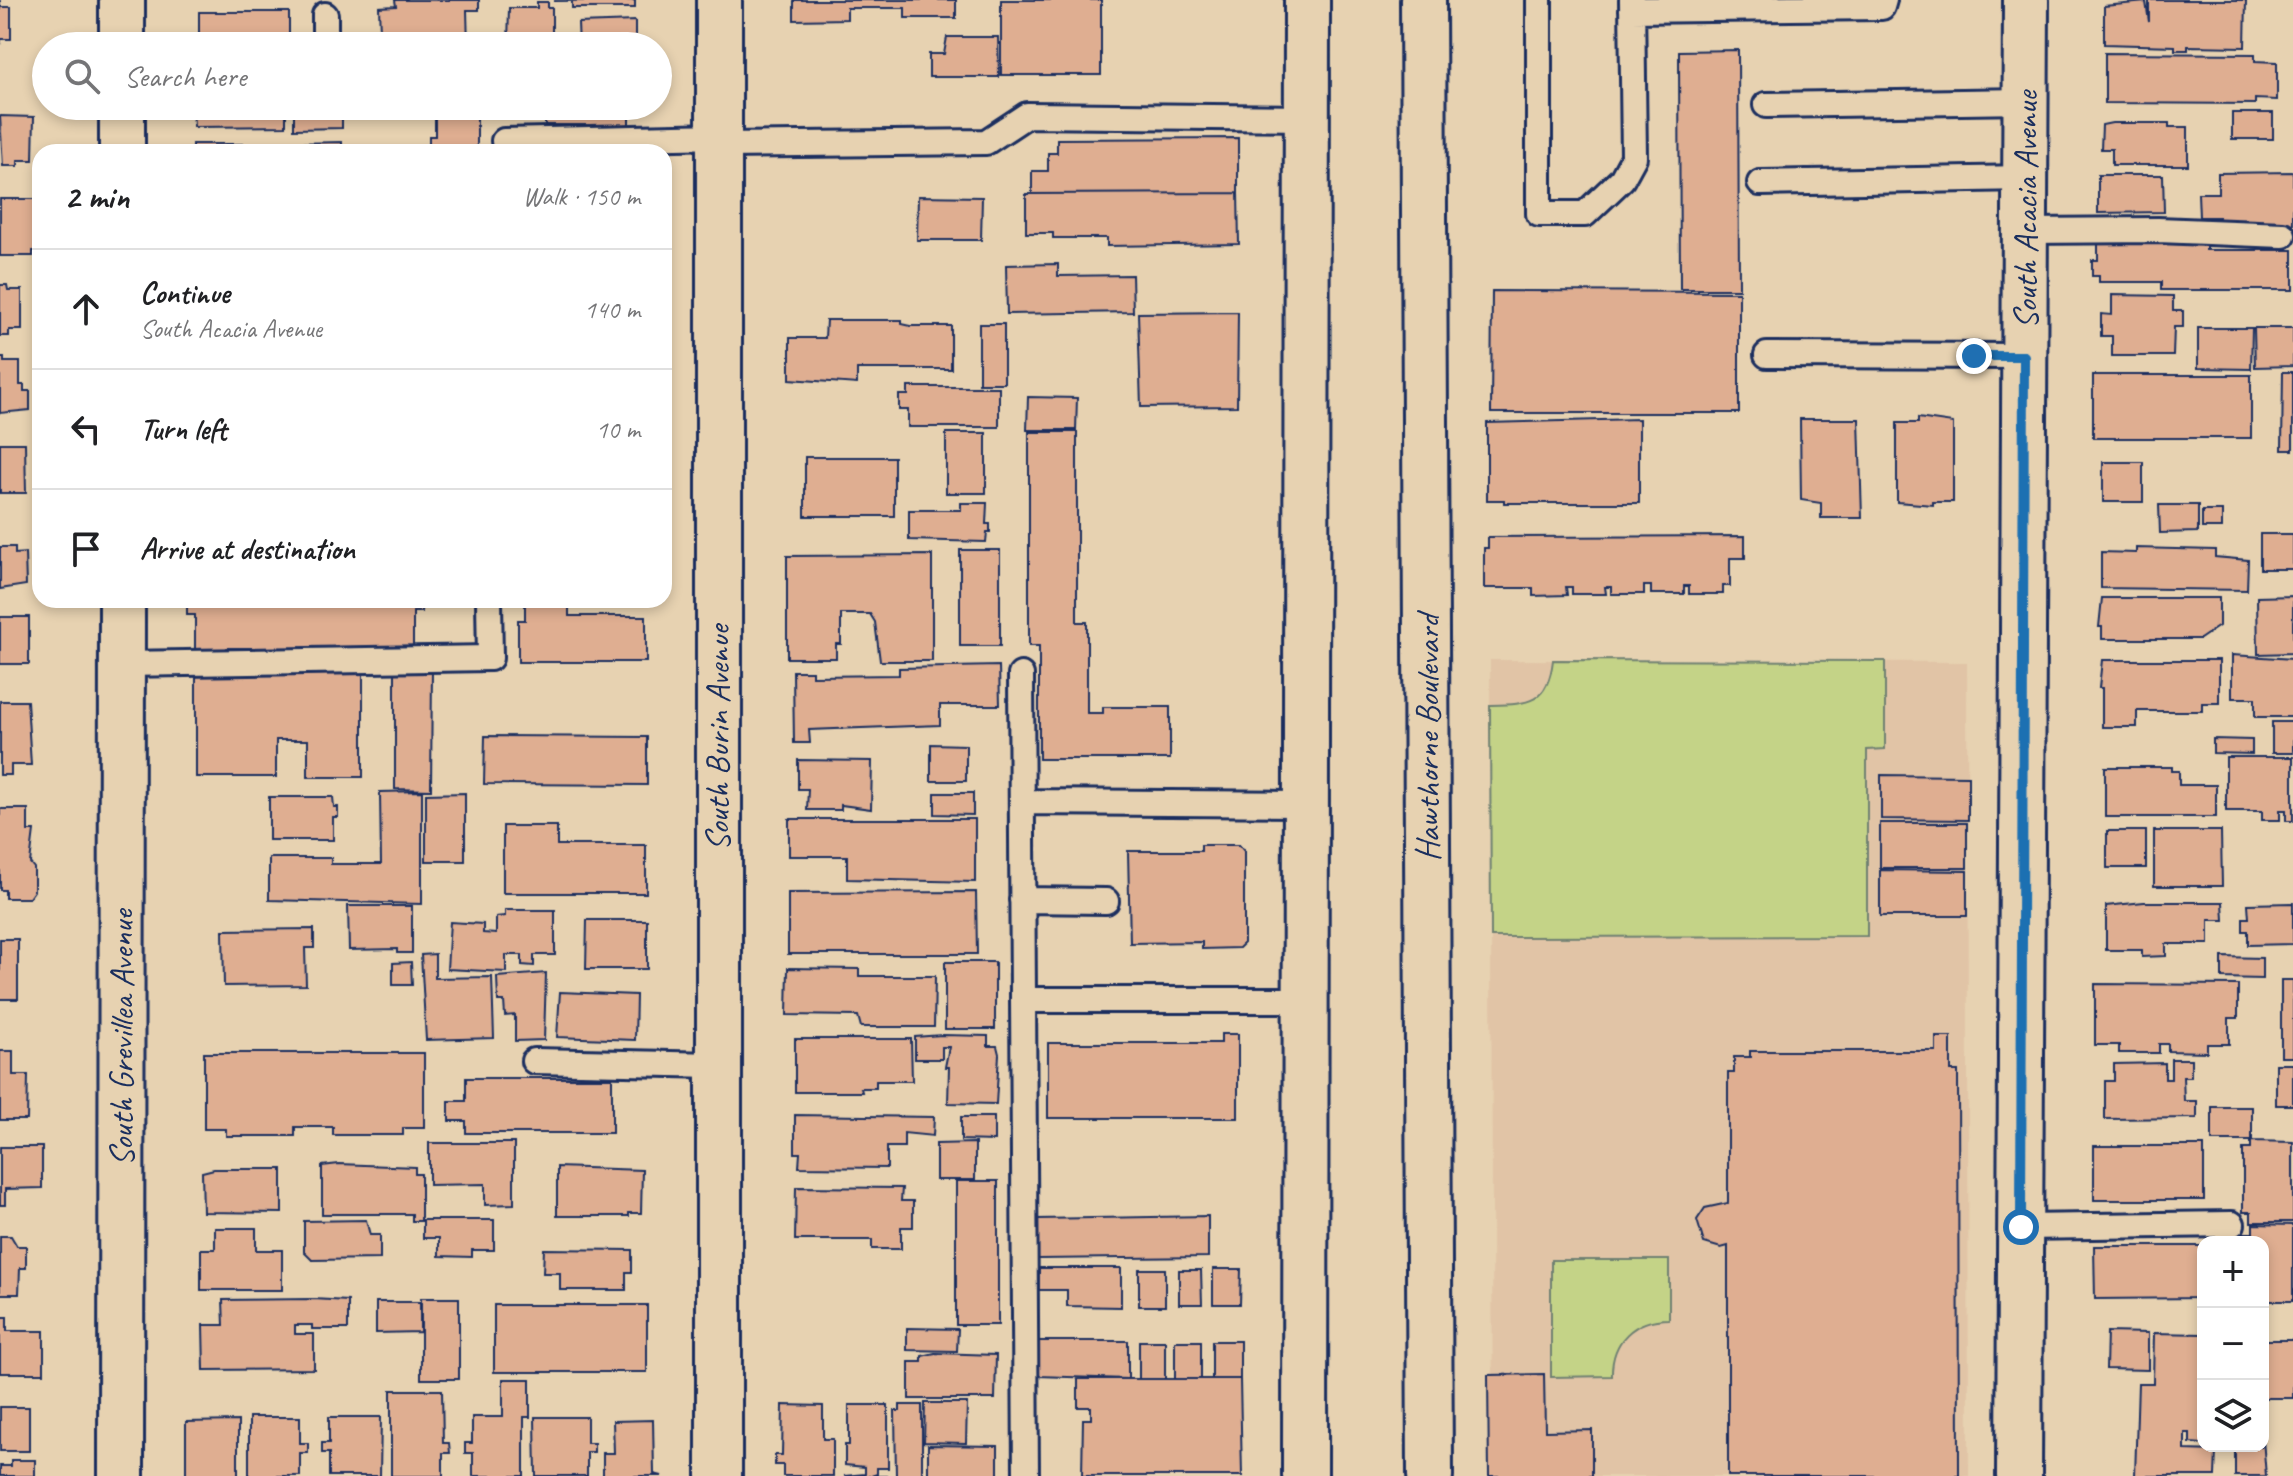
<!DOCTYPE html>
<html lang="en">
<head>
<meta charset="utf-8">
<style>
  body { margin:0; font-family:Caveat,sans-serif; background:#f2f2f2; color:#202124 }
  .controls { position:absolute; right:24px; bottom:24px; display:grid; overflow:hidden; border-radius:16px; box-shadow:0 4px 12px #0003 }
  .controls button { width:72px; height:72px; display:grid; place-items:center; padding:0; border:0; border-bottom:2px solid #e0e0e0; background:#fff; color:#202124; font:40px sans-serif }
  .stop { position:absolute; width:24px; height:24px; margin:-18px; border:6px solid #1f6fb2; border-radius:50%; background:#fff }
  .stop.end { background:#1f6fb2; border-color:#fff; box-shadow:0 2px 8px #0008 }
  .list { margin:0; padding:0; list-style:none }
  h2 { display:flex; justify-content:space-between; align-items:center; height:104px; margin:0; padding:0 32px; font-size:34px }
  h2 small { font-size:26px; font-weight:400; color:#757577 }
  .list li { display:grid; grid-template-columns:52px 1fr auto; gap:24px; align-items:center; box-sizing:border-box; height:120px; padding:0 32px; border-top:2px solid #e0e0e0 }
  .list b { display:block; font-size:30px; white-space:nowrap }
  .list p { margin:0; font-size:26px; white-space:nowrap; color:#757577 }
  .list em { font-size:26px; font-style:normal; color:#757577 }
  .icon { flex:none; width:44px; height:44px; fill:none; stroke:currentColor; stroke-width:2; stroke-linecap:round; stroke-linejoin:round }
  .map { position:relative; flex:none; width:2293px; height:1476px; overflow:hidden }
  .search { position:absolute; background:#fff; box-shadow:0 4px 12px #0003; left:32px; top:32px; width:640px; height:88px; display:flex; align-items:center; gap:20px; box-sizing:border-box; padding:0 28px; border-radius:44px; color:#757577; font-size:30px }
  .panel { position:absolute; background:#fff; box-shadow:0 4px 12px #0003; left:32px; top:144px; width:640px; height:464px; border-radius:24px }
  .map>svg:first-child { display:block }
  .built { fill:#e1c4a6 }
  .green { fill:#c4d387; stroke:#708172; stroke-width:2 }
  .building { fill:#dfae91; stroke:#1b2f5e; stroke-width:2 }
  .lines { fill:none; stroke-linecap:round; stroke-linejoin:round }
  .lane-casing { stroke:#1b2f5e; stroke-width:30 }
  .street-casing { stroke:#1b2f5e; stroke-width:50 }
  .primary-casing { stroke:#1b2f5e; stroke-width:50 }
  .lane { stroke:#e7d2b1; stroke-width:24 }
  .street { stroke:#e7d2b1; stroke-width:44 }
  .primary { stroke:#e7d2b1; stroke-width:44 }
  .route { stroke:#1f6fb2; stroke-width:10 }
  .labels { text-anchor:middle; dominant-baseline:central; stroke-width:6; stroke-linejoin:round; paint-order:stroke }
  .street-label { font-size:34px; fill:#1b2f5e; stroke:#e7d2b1 }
</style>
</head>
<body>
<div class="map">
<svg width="2293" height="1476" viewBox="0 0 2293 1476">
  <rect width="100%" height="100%" fill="#e7d2b1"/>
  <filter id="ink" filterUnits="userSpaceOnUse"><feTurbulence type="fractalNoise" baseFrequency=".0125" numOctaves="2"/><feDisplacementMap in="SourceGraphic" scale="16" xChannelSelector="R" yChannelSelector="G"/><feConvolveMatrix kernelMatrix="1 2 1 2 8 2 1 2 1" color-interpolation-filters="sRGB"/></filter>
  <g filter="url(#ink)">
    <path class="built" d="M1490,660L1967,662L1969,1476H1493Z"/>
    <path class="green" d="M1553,660L1885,661V749L1867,750V936L1491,937L1490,705C1529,704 1548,704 1553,660Z
      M1551,1260H1669V1319C1634,1319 1611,1341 1612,1376L1551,1377Z"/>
    <path class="building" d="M0,0V7H11V39H1L0,45Z
      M395,0H479V10H467L468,46H397L396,32H380L379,7L396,6Z
      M635,0V8H572V1H554Z
      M794,0H956V18H905V8H847V19L794,20Z
      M1001,0H1101V75H1001Z
      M2149,0H2246L2245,47L2188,46V50H2175V46L2104,44V6L2146,2L2149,22Z
      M537,2H548V8H552V44H508L509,8H537Z
      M199,12H289V46H199Z
      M635,21V42H641V46H579L578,23Z
      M947,37H998L999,77H929V54H944Z
      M1738,50L1739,289H1680L1679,51Z
      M2105,53L2255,54V61L2277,62V100L2255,99V104L2105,103Z
      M193,106H286V126L194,127Z
      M294,106H342V128L294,129Z
      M347,106H405V115H347Z
      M545,106H629V125H545Z
      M2232,113H2273V139H2232Z
      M435,114H477V152H429V136H435Z
      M0,116L34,117L33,160H18V166H3Z
      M2112,123H2169V127H2188V165H2112V149H2101L2102,125Z
      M1238,138V193L1032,194V171H1048V153H1057V139Z
      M342,142V152H295V143Z
      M192,144H285V152H192Z
      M2293,172V224H2219V217H2199L2198,193H2218V173Z
      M2098,175H2163L2164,212L2098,213Z
      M1238,193L1239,244L1107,246V238H1053V233H1026V194Z
      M918,196L982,197L981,240H917Z
      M0,199H40V251H33V256H0Z
      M2098,242H2206V250H2293V290H2161V282H2099V276H2092V260H2098Z
      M1058,264V276L1132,275L1133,312L1007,314L1006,265Z
      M0,285H7L8,290H22V330H9V336H0Z
      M1492,291L1739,292V413H1491Z
      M2112,295L2173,296V311H2183V327H2174L2173,356H2112V336H2101V314L2112,315Z
      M1238,312L1237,406L1141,407L1138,313Z
      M826,320H902V324L911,326H951V369H857V384L790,379V338H825Z
      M979,324H1004V383H979Z
      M2198,328H2252L2251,369L2198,368Z
      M2254,328H2293V366L2255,367Z
      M0,358H4V362H20V385H24V391H30V410L0,413Z
      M2283,372H2293V450H2282Z
      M2093,375H2251V438H2093Z
      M908,387H999V427H908V410H899V395H908Z
      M1028,397L1077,398L1076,430H1027Z
      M1918,418L1953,423V502H1933V505L1897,502V423H1918Z
      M1639,419V503H1504V500H1487V423Z
      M1800,419H1859L1862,518H1821V503L1801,500Z
      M1029,432H1077V622H1087V713H1103V707H1170V759H1039V646H1029Z
      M946,433H986V493H946Z
      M0,443H25L26,493H0Z
      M805,457H894V516H805Z
      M2103,462H2143V502H2103Z
      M961,503H987L986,524H990V532H987L986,542L909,540V510H961Z
      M2159,505H2198V532L2160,533Z
      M2202,511H2222V528H2202Z
      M2260,534H2293V569H2260Z
      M1745,536V558H1730V586H1723V594H1689V586H1684V594H1651V586H1644V594H1611V587H1605L1606,594H1572V587H1566L1567,595L1533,596V588H1484V548H1488V537Z
      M0,547H15V554L25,553L26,585L0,589Z
      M2136,548L2215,550V557L2248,560L2247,590L2101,588V552L2136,553Z
      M960,550H1000V646H960Z
      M932,555V661H880L875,622L870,614H841V644H836V658H787V556Z
      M2293,596V653L2258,654L2257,597Z
      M2102,598H2219V626L2200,639H2102V627H2099Z
      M187,600H422L421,612H413V648H227V652H195V615H187Z
      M525,600H569V616H646V662H518V620H525Z
      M0,617H29V664H0Z
      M2232,655L2293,659V717H2255V698H2232Z
      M2102,660H2219V703H2202V711H2137V727H2102V688H2099Z
      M999,666L1000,705H940V725L809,730L810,743H794L793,671H812V676L899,675V668Z
      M395,668H432L431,790L395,789Z
      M363,672V777H308V740H276V777H196V673Z
      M0,701H27L31,765H11V775H0Z
      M2272,722H2293V753H2272Z
      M485,736L647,737V785L484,784Z
      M2213,739L2252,740V754L2213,753Z
      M931,744L966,745V781H931Z
      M2226,757H2293V821H2286V810H2280V820H2262V811H2226Z
      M798,760L872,761L871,809L841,805V810H807L808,789H798Z
      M2105,767H2172V771H2179V785H2216V817H2105Z
      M1881,775L1968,776V820L1881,819Z
      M422,791V904L269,900V858H331V864H381L380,792Z
      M465,793V861H426V794Z
      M935,793H973V815L935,814Z
      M269,797H333L334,807H338V817H333V840H269Z
      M0,809H28V831H34L30,863L34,868V891L29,898H5V890H0Z
      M789,819H975V882L847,879V856H789Z
      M1880,823H1967V868H1880Z
      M503,826H557V845H646V893H503Z
      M2107,831H2146V868H2107Z
      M2154,831H2221L2222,886H2154Z
      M1201,845H1239L1244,851V943L1239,948L1202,949V942L1130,943L1128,851H1201Z
      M1880,870L1967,871V916H1880Z
      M976,892L977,954H788V893Z
      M2144,902H2223L2224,920H2209V944H2166V956L2142,957V950H2106V906Z
      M2293,903V944L2248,945V931H2243V918H2249L2248,904Z
      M348,906H412V953H397V949L349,950Z
      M505,910H555V955H534V966L522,965V955H506V972L447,969L450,922L483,924V933L496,934V917L505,916Z
      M587,920H647V969H586Z
      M314,929V948H305L306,985L224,986L223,930Z
      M0,939H18V999H0Z
      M435,954V978L492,977L494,1038L426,1040L421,955Z
      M2222,957L2262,958V979L2222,978Z
      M411,962L412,985H393V963Z
      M945,962H995V1029H945Z
      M788,968L859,969V976H935L934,1027H861L858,1016L787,1015Z
      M546,973L544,1040L515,1041V1015L505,1016L504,1001H498L497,977Z
      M2281,980H2293V1057H2281Z
      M2095,984L2238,985V1018H2229V1044H2207V1052L2168,1051V1044H2159V1053H2119V1045H2095Z
      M560,992L636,995L635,1040L557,1037Z
      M1221,1034H1238V1118H1048V1043H1221Z
      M942,1035L988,1036V1046H997L999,1054L996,1104L948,1103L949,1067H945L949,1047H942V1059H915V1037Z
      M1936,1037H1951V1071H1958L1959,1476H1728V1246L1721,1248L1704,1243L1697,1220L1705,1208L1728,1203V1073H1734V1057H1750V1051H1936Z
      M795,1039H911L912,1081H876V1088H861L862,1092H795Z
      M0,1051H13V1075H28L27,1120H0Z
      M204,1053H424V1128H403V1135H333V1127H295V1136H226V1129H204Z
      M2171,1059H2191V1077H2183L2184,1101H2197V1118L2105,1119V1081H2114V1064L2165,1063V1079H2171Z
      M2276,1064H2293V1105H2276Z
      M466,1078H612V1133H466V1121H449V1101H466Z
      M2212,1107H2252V1141H2212Z
      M795,1115L934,1117L933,1136L904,1133V1147H887V1168L799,1167L800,1153H795Z
      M961,1117H994V1141L961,1140Z
      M2251,1141L2293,1142V1222H2251V1212H2243V1149H2251Z
      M429,1143H514V1204L485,1205V1184L429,1185Z
      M975,1143V1180H936V1144Z
      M2094,1146H2204V1200H2094Z
      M0,1147H42V1188L5,1189V1205H0Z
      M339,1164L415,1167V1174H421V1221H412V1214H322V1166Z
      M557,1167L642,1170L641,1213H629V1216H557Z
      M214,1169H282V1213L203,1212L202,1172Z
      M956,1181H998V1325H956Z
      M796,1187L902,1188L901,1201H913V1227H901V1249H872V1240H795Z
      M1208,1216V1257L1038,1259V1219Z
      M366,1220L370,1235H380V1259L312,1260L304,1252V1221Z
      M423,1220H494V1250H472V1257L439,1256V1238H423Z
      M2253,1224L2293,1225V1301H2263V1242H2245V1233H2253Z
      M215,1228H256V1250H282V1290H201V1249H215Z
      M0,1236H11L17,1246H26V1268H20L19,1294H0Z
      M2094,1246H2203V1298L2095,1299Z
      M544,1249L632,1250V1272H626V1290H560V1273H543Z
      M1039,1268H1121V1307L1067,1306V1290H1039Z
      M1139,1269H1165V1306H1139Z
      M1213,1269H1241L1240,1304H1213Z
      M1179,1270H1201L1202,1304H1179Z
      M421,1298H459V1379H421Z
      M313,1299L348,1301V1329H312V1325H295V1334H314V1369L204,1370L203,1325H224L223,1300Z
      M376,1302H420V1332L376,1333Z
      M494,1305H647V1372H494Z
      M0,1317H7V1331H44V1373H0Z
      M907,1328L958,1329L957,1351L907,1350Z
      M2107,1332L2148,1333V1370L2106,1369Z
      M2154,1333L2203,1334V1444L2190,1443V1433H2185V1450L2216,1451L2215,1476H2135L2138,1383H2153Z
      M2263,1340H2293V1398H2263Z
      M1038,1341H1128V1379L1038,1376Z
      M1139,1341H1165V1379H1139Z
      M1175,1341H1201V1379H1175Z
      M1212,1341H1240V1379H1212Z
      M935,1353L996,1355L995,1399H909V1362H922V1356Z
      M1544,1374L1545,1431L1592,1430V1476H1489L1488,1375Z
      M503,1379H530V1417H524V1476H473V1453H465V1443H472V1417H503Z
      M1078,1379H1240L1242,1476H1082L1083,1419H1091V1407H1078Z
      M391,1390H442L443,1443H449L450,1453H443V1476H391Z
      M925,1403H967L966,1443L924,1442Z
      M783,1405L823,1406V1439H833V1476H783V1465H775V1455H782Z
      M849,1405H888V1468H877V1474L871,1476H892H844L865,1474V1467L845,1465V1445H849Z
      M900,1405H922V1476H896L895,1411H900Z
      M0,1407H29V1451H0Z
      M249,1417H300V1443H308V1453H300V1476H249Z
      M329,1417H381L380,1476H329V1453H322V1443H329Z
      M535,1417H587V1443H594V1452H587V1476H536Z
      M653,1420L654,1474L662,1476H603V1453H614L613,1421Z
      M238,1421V1476H178L186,1474V1422Z
      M2263,1439L2266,1476H2235V1446H2263Z
      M928,1445L998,1446V1476H928Z
      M11,1460H35V1476H0V1466H11Z"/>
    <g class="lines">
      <g class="lane-casing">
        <path id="lane" d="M1539,0V214H1585L1622,179L1634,157L1632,0
          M1632,10L1882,7L1884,0
          M325,15V46
          M1766,105L2026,101
          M504,141L719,136
          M719,145L986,142L1027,115L1307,118
          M1760,183L2025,178
          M2025,231L2158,230L2283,235
          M1767,355L2024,356
          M122,664L490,658L489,600
          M1021,675L1026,1476
          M1022,802L1306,804
          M1022,900L1106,901
          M1023,1000H1306
          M534,1061L716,1065
          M2021,1227L2232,1224"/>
      </g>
      <g class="street-casing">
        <path id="street" d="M122,46V0
          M122,106V152
          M121,1476L122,600
          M719,1476V0
          M2019,1476L2026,0"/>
      </g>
      <g class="primary-casing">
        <path id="primary" d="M1423,0L1430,1476
          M1305,1476L1307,0"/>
      </g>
      <use href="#lane" class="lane"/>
      <use href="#street" class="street"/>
      <use href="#primary" class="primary"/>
    </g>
  </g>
  <g class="lines" filter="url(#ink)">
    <path class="route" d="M1974,356H2024L2021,1227"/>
  </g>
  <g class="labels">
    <g class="street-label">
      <text transform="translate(2025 210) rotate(-90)">South Acacia Avenue</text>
      <text transform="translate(717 738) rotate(-90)">South Burin Avenue</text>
      <text transform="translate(1427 738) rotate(-90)">Hawthorne Boulevard</text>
      <text transform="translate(121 1038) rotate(-90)">South Grevillea Avenue</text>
    </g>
  </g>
</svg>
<div class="controls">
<button>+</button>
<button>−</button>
<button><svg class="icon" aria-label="layers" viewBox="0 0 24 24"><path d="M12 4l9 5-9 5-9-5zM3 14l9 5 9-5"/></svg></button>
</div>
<div class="stop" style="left:2021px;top:1227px"></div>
<div class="stop end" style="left:1974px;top:356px"></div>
<div class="search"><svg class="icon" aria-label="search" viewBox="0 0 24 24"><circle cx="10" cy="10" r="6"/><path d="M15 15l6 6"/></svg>Search here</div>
<section class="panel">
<h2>2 min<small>Walk · 150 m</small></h2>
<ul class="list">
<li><svg class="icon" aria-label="ahead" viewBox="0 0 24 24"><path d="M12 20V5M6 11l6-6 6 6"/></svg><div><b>Continue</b><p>South Acacia Avenue</p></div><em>140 m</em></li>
<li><svg class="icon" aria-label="left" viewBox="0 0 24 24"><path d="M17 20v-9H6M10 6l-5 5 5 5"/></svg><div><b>Turn left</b></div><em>10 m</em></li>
<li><svg class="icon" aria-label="arrive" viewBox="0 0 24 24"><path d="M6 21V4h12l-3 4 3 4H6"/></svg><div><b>Arrive at destination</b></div></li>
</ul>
</section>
</div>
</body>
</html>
